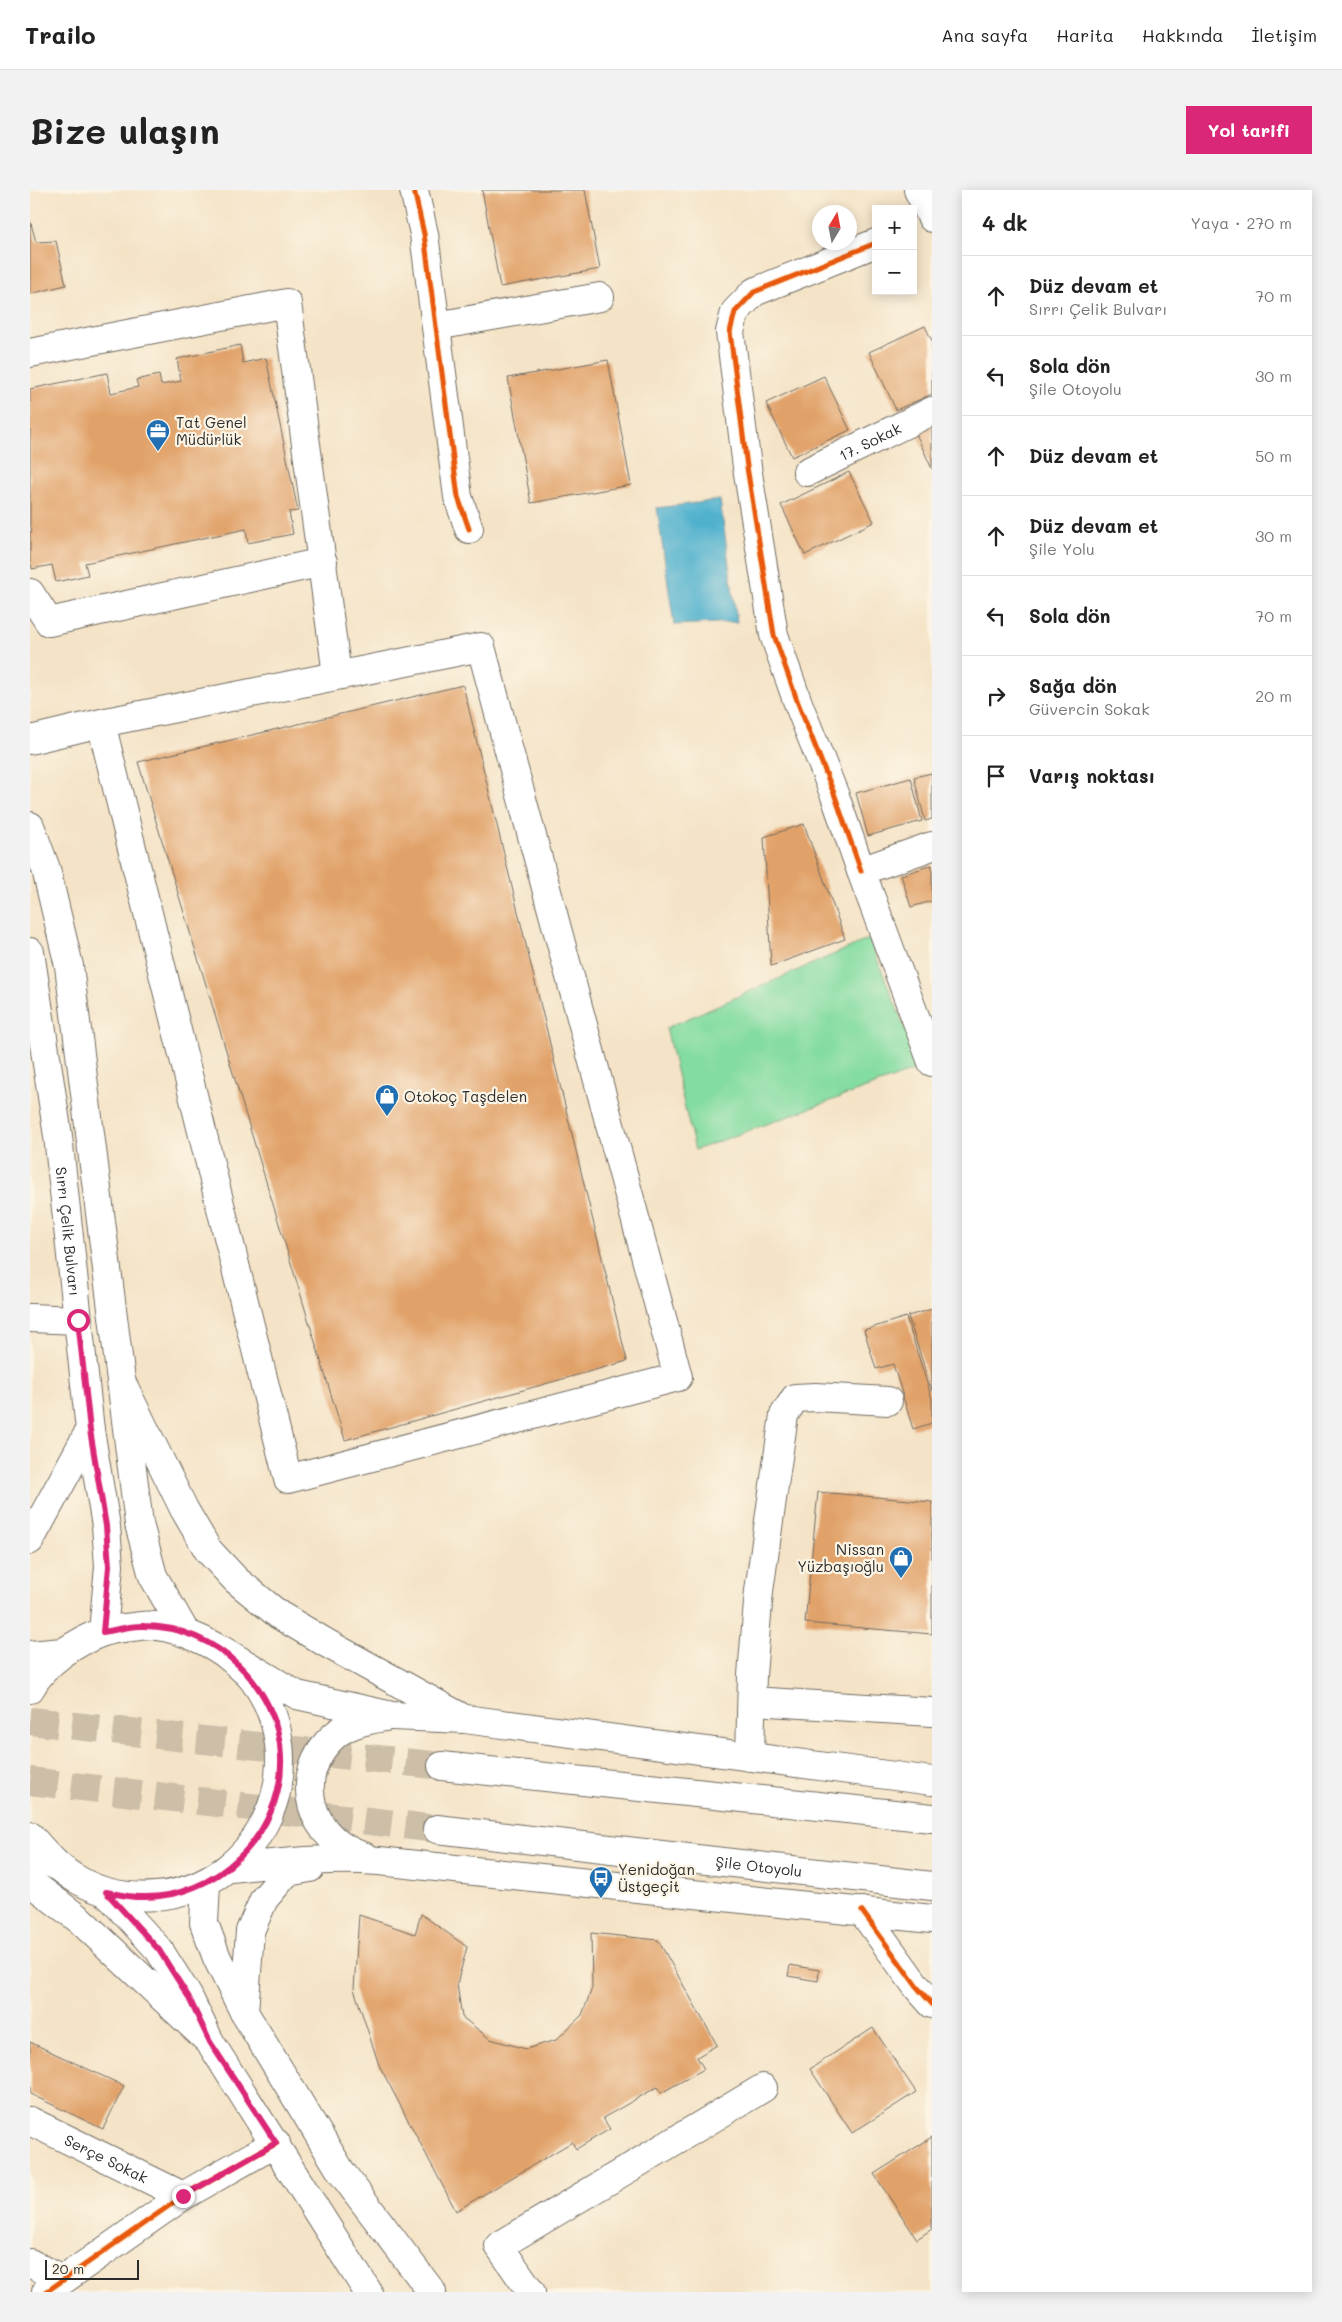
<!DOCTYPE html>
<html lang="tr">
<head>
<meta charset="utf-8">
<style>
  body { margin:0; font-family:Mali,sans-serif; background:#f2f2f2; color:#222 }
  .controls { position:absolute; right:15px; top:15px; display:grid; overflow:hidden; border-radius:0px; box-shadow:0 2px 12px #0003 }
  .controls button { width:45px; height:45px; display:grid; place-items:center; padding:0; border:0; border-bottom:1px solid #e0e0e0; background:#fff; color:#222; font:25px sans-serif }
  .compass { position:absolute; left:782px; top:15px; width:45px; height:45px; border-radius:50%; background:#fff; box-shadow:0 2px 12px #0003; rotate:10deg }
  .scale { position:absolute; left:15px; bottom:12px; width:94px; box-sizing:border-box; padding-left:5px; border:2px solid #2b2b2b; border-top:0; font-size:14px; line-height:18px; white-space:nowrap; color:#2b2b2b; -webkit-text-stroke:4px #fcf5e5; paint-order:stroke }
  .stop { position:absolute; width:15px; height:15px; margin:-11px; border:4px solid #db2777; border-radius:50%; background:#fff }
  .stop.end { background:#db2777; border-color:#fff; box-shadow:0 1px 5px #0008 }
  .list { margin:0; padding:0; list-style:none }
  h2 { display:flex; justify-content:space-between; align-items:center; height:65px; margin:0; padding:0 20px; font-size:21px }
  h2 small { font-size:16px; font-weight:400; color:#767676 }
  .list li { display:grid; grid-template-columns:32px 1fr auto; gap:15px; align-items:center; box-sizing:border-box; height:80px; padding:0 20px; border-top:1px solid #e0e0e0 }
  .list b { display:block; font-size:19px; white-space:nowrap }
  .list p { margin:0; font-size:16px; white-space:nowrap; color:#767676 }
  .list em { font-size:16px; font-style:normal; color:#767676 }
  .icon { flex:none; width:28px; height:28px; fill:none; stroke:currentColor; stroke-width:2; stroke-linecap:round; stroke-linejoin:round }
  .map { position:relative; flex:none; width:902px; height:2102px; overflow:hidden; border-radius:0px }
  header { display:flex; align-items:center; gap:30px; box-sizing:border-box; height:70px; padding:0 25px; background:#fff; border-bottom:1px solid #e0e0e0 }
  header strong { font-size:24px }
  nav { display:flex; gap:28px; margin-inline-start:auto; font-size:18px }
  .intro { display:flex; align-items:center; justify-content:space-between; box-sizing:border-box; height:120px; padding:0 30px }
  h1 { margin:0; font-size:35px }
  .button { padding:12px 22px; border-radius:0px; background:#db2777; color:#fff; font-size:18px; font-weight:700 }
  main { display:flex; gap:30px; padding:0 30px }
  aside { flex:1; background:#fff; border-radius:0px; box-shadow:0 2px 12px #0003 }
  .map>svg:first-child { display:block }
  .green { fill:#83dca1; stroke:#578466 }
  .water { fill:#4fb1ce; stroke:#3d6e7c }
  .building { fill:#e1a269 }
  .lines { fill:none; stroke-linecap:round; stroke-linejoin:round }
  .highway-tunnel { stroke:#ccbea7; stroke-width:28; stroke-dasharray:28 14; stroke-linecap:butt }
  .minor-casing { stroke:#716b61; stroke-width:30 }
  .major-casing { stroke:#716b61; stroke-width:30 }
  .highway-casing { stroke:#716b61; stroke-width:30 }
  .minor { stroke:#fff; stroke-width:28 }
  .major { stroke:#fff; stroke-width:28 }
  .highway { stroke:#fff; stroke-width:28 }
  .cycleway-casing { stroke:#fcf5e5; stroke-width:8 }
  .cycleway { stroke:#e8590c; stroke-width:5 }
  .route { stroke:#db2777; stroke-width:6 }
  .labels { text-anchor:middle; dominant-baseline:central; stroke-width:4.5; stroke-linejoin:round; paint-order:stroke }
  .poi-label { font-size:15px; fill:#2b2b2b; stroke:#fcf5e5; text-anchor:start }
  .street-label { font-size:15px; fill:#2b2b2b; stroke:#fcf5e5 }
</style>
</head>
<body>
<header>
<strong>Trailo</strong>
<nav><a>Ana sayfa</a><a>Harita</a><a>Hakkında</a><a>İletişim</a></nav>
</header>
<div class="intro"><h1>Bize ulaşın</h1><a class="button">Yol tarifi</a></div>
<main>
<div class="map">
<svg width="902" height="2102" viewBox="0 0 902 2102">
  <rect width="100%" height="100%" fill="#fcf5e5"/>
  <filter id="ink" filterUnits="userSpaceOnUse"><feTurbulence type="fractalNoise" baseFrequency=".02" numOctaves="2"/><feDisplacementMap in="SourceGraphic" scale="10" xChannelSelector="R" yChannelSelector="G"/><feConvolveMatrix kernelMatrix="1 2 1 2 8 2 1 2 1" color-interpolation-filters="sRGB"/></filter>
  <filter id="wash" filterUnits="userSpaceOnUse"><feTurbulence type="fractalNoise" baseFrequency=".0096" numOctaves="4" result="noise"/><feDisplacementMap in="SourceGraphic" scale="20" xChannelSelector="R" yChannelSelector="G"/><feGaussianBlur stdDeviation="1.12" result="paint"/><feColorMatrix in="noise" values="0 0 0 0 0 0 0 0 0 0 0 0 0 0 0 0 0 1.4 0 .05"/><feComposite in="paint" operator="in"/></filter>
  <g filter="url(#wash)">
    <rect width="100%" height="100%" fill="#f4e3c6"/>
    <path class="green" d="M839,749L891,878L665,960L636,838Z"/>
    <path class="water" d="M690,310L707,432L644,435L627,318Z"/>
    <g id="blocks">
      <path class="building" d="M452,0H555L570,79L470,97Z
        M0,30L6,52L26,51L36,95L0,104Z
        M895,136L902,151V204L866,220L839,162Z
        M210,155L213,173L236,168L268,321L259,322L263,344L218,353L216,339L55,373L58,385L26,392L22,375L2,379L0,370V342H2L0,333V199L77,183L81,203L108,197L106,190L129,185L131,195L151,191L147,169Z
        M578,170L601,295L501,313L478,188Z
        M794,186L820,240L762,267L736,213Z
        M902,228V279L883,237Z
        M819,282L844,332L775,365L751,315Z
        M433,495L597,1171L315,1250L108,572Z
        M902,583V629L895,631L884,587Z
        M881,588L892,631L838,646L826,603Z
        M774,634L815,749L741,776L734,647Z
        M902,675V711L881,717L871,685Z
        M902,1119V1201L878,1126Z
        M876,1127L902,1209V1233L883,1239L863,1174L846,1179L834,1140Z
        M788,1302L902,1312V1444L775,1433Z
        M391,1724L437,1757L427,1794L432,1827L460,1849L496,1859L526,1850L552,1825L562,1798L561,1743L628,1750L687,1855L667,1867L674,1879L631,1903L627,1897L573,1928L580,1939L546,1959L542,1952L426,2021L349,1875L324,1799L329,1725L385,1744Z
        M760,1775L789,1780L788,1791L758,1786Z
        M843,1838L886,1902L822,1943L780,1879Z
        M0,1852L94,1896L73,1939L0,1904Z
        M902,1947V2039L887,2049L844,1984Z"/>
    </g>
  </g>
  <g filter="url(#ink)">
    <use href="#blocks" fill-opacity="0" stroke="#716b61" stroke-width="1"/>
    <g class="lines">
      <path class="highway-tunnel" d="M0,1531L412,1576
        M0,1591L407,1639"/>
      <g class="minor-casing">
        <g id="minor">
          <path d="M384,0L394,44L428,307L439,339"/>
          <path d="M888,0L902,28"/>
          <path d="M406,136L570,107"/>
          <path d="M0,163L257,113L307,485"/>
          <path id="s1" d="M777,282L902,221"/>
          <path d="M0,403L19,432L293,372"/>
          <path d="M0,550L71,533L451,457L648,1187L258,1289L71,533"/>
          <path d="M902,656L831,681L902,872"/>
          <path d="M831,681L805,606L768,513L744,445L717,277L700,142L705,122L724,102L846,53"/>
          <path d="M0,1128L48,1130"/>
          <path d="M722,1511L902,1522"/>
          <path d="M720,1567L722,1485L729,1401L754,1225L765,1208L785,1207L858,1211"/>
          <path d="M832,1721L887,1797L902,1814"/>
          <path id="s2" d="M0,1931L153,2006"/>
          <path d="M0,2073L31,2090"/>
          <path d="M16,2102L153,2006L246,1953"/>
          <path d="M501,2102L469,2056L733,1898"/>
        </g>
      </g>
      <g class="major-casing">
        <g id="major">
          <path d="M0,636L16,679L39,776L109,1334L123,1386L155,1442"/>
          <path id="s3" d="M0,762L28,946L60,1240L76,1336L79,1376L73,1442"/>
          <path d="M0,1499C14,1473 45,1452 73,1442C84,1438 98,1438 110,1436C138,1432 183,1452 203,1470C209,1476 217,1482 222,1488C287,1573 232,1697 126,1706C101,1708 73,1704 50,1691C29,1680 15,1663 0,1646"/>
          <path d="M176,1693L174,1733L187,1768L214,1822L312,1983L402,2102"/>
          <path d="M76,1702L129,1760L158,1806L180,1852L338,2102"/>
        </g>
      </g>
      <g class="highway-casing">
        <g id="highway">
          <path d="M91,1191L154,1319L178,1360L206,1390L249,1425L298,1454L429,1526"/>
          <path d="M0,1350L60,1240"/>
          <path d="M192,1460L267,1505L362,1526L435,1529L902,1591"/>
          <path d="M0,1465L33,1462"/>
          <path d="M412,1576L902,1628"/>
          <path id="s4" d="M407,1639L902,1696"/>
          <path d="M0,1664L27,1676"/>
          <path d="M336,1667C280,1652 259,1585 305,1545C319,1533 338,1530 355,1527"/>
          <path d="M200,1678C250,1673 299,1667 349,1671L902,1729"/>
          <path d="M0,1692L50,1730L180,1852"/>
          <path d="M214,1822L220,1741L234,1709L257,1682L280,1678"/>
        </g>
      </g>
      <use href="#minor" class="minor"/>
      <use href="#major" class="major"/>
      <use href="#highway" class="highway"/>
      <g class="cycleway-casing">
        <path id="cycleway" d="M384,0L394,44L428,307L439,339
          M831,681L805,606L768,513L744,445L717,277L700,142L705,122L724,102L846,53
          M832,1721L887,1797L902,1814
          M16,2102L153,2006L246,1953"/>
      </g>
      <use href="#cycleway" class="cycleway"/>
    </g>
  </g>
  <g class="lines" filter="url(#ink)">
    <path class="route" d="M48,1130L60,1240L76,1336L79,1376L73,1442C87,1440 101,1435 114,1436C185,1436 249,1496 251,1567C254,1643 186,1710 110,1707C99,1707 87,1704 76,1702L129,1760L158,1806L180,1852L246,1953L153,2006"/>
  </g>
  <defs>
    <g id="office-pin" transform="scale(1.25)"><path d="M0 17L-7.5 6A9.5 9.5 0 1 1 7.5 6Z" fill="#1f6fb2" stroke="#fcf5e5"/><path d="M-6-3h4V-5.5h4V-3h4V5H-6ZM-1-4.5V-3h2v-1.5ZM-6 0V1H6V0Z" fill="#fff"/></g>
    <g id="shop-pin" transform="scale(1.25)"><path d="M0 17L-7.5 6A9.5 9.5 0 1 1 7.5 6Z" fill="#1f6fb2" stroke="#fcf5e5"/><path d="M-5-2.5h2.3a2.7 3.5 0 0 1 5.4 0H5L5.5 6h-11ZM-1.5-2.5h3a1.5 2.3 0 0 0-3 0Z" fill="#fff"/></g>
    <g id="bus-pin" transform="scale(1.25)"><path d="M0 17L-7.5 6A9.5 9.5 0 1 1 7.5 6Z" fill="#1f6fb2" stroke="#fcf5e5"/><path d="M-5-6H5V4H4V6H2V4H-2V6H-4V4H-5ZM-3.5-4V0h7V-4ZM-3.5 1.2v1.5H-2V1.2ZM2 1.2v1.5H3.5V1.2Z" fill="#fff"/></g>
  </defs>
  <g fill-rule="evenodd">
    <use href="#office-pin" x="128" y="241"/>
    <use href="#shop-pin" x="357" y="906"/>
    <use href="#shop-pin" x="871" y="1368"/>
    <use href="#bus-pin" x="571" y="1688"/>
  </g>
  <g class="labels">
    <g class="poi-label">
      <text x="146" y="232">Tat Genel<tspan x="146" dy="17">Müdürlük</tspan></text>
      <text x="374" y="906">Otokoç Taşdelen</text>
      <text x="854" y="1359" text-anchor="end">Nissan<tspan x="854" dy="17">Yüzbaşıoğlu</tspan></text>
      <text x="588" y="1679">Yenidoğan<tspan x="588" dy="17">Üstgeçit</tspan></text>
    </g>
    <g class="street-label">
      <text stroke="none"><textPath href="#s1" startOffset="70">17. Sokak</textPath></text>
      <text stroke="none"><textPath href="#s3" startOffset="282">Sırrı Çelik Bulvarı</textPath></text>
      <text stroke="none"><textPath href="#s4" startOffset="324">Şile Otoyolu</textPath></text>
      <text stroke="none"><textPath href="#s2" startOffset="85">Serçe Sokak</textPath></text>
    </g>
  </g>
</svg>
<div class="controls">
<button>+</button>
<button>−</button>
</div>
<svg class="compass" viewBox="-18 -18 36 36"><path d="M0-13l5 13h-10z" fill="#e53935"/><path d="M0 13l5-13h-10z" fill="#767676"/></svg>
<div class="scale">20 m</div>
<div class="stop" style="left:48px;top:1130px"></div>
<div class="stop end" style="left:153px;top:2006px"></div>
</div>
<aside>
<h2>4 dk<small>Yaya · 270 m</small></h2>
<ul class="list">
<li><svg class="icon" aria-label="ahead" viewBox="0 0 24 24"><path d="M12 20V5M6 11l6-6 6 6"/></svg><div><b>Düz devam et</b><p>Sırrı Çelik Bulvarı</p></div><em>70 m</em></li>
<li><svg class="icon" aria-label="left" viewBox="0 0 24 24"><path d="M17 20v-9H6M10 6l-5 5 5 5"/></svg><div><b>Sola dön</b><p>Şile Otoyolu</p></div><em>30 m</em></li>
<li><svg class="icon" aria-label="ahead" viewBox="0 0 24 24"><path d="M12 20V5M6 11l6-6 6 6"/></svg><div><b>Düz devam et</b></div><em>50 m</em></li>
<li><svg class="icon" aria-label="ahead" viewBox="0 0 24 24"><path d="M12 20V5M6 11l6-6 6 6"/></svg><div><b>Düz devam et</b><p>Şile Yolu</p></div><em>30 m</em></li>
<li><svg class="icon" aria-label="left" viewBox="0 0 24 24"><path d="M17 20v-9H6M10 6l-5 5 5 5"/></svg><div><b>Sola dön</b></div><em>70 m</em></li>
<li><svg class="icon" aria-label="right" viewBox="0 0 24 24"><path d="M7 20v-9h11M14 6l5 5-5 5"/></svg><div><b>Sağa dön</b><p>Güvercin Sokak</p></div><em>20 m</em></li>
<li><svg class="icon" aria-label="arrive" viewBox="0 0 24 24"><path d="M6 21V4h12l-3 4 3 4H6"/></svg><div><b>Varış noktası</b></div></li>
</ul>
</aside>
</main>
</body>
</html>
